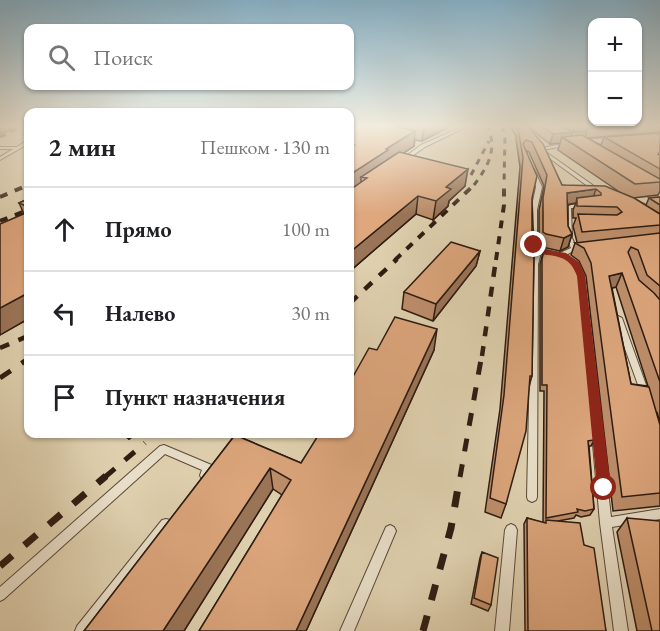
<!DOCTYPE html>
<html lang="ru">
<head>
<meta charset="utf-8">
<style>
  body { margin:0; font-family:"EB Garamond",serif; background:#f6f6f6; color:#202124 }
  .controls { position:absolute; right:18px; top:18px; display:grid; overflow:hidden; border-radius:12px; box-shadow:0 2px 4px #0004 }
  .controls button { width:54px; height:54px; display:grid; place-items:center; padding:0; border:0; border-bottom:2px solid #e0e0e0; background:#fff; color:#202124; font:30px sans-serif }
  .stop { position:absolute; width:18px; height:18px; margin:-14px; border:4px solid #8f2418; border-radius:50%; background:#fff }
  .stop.end { background:#8f2418; border-color:#fff; box-shadow:0 2px 6px #0008 }
  .list { margin:0; padding:0; list-style:none }
  h2 { display:flex; justify-content:space-between; align-items:center; height:78px; margin:0; padding:0 24px; font-size:26px }
  h2 small { font-size:20px; font-weight:400; color:#757577 }
  .list li { display:grid; grid-template-columns:39px 1fr auto; gap:18px; align-items:center; box-sizing:border-box; height:84px; padding:0 24px; border-top:2px solid #e0e0e0 }
  .list b { display:block; font-size:22px; white-space:nowrap }
  .list em { font-size:20px; font-style:normal; color:#757577 }
  .icon { flex:none; width:33px; height:33px; fill:none; stroke:currentColor; stroke-width:2; stroke-linecap:round; stroke-linejoin:round }
  .map { position:relative; flex:none; width:660px; height:631px; overflow:hidden }
  .search { position:absolute; background:#fff; box-shadow:0 2px 4px #0004; left:24px; top:24px; width:330px; height:66px; display:flex; align-items:center; gap:15px; box-sizing:border-box; padding:0 21px; border-radius:12px; color:#757577; font-size:22px }
  .panel { position:absolute; background:#fff; box-shadow:0 2px 4px #0004; left:24px; top:108px; width:330px; height:330px; border-radius:12px }
  .map>svg:first-child { display:block }
  .lines { fill:none; stroke-linecap:round; stroke-linejoin:round }
  .service-casing { stroke:#5a493a; stroke-width:2 }
  .minor-casing { stroke:#5a493a; stroke-width:2 }
  .service { fill:#ece3ce; fill-rule:evenodd }
  .minor { fill:#ece3ce; fill-rule:evenodd }
  .rail-far4 { stroke:#2c1b12; stroke-width:3; stroke-dasharray:6 6; stroke-linecap:butt }
  .rail-far3 { stroke:#2c1b12; stroke-width:4; stroke-dasharray:8 8; stroke-linecap:butt }
  .rail-far2 { stroke:#2c1b12; stroke-width:4.5; stroke-dasharray:10 10; stroke-linecap:butt }
  .rail-far1 { stroke:#2c1b12; stroke-width:5; stroke-dasharray:13 13; stroke-linecap:butt }
  .rail { stroke:#2c1b12; stroke-width:7; stroke-dasharray:16 16; stroke-linecap:butt }
  .wall { fill:#bf906c; stroke:#2c1b12; stroke-width:1.5; fill-rule:evenodd }
  .shaded-wall { fill:#9b7558; stroke:#2c1b12; stroke-width:1.5 }
  .building { fill:#dea77e; stroke:#2c1b12; stroke-width:1.5 }
  .route { fill:#8f2418 }
</style>
</head>
<body>
<div class="map">
<svg width="660" height="631" viewBox="0 0 660 631">
  <rect width="100%" height="100%" fill="#e2d4b3"/>
  <filter id="stains"><feTurbulence type="fractalNoise" baseFrequency=".00333" numOctaves="4"/><feColorMatrix values="0 0 0 0 .2 0 0 0 0 .09 0 0 0 0 .02 0 0 0 .5 -.17"/></filter>
  <radialGradient id="worn" r=".72"><stop offset=".6" stop-color="#630" stop-opacity="0"/><stop offset="1" stop-color="#630" stop-opacity=".3"/></radialGradient>
  <g class="lines">
    <g class="service-casing">
      <path id="service" d="M464,126H468L425,147L405,161L401,160L421,145Z
        M594,133H595V135L568,137L566,136L568,135Z
        M26,141H28V144L0,160V157L13,149H0V147H17Z
        M567,143L569,144V145L543,150L601,191V193H597L537,149Z
        M530,168L534,169L542,187L537,210V245L541,249L560,253L571,248L566,238L565,207C570,204 581,203 586,206L583,208H571L572,238L577,249L566,255L577,262L584,276L611,517L660,509V519L612,527L628,631H614L600,523L578,276C570,258 559,256 541,253L538,264L537,497L536,500L532,502L528,500L527,497L532,264L536,251L531,245V210L536,187L530,169Z
        M615,316H618L622,318L650,396L649,398L646,399L643,398L642,396L614,318Z
        M164,445L214,466L215,469C212,475 208,481 201,478L200,475L202,470L165,454L4,599L0,601V587L160,446Z
        M166,519L170,520L172,524L170,528L90,631H75L77,626L162,520Z
        M511,524L515,526L517,530L509,631H495L505,530L507,526Z
        M390,525L394,527L396,531L354,631H340L386,527Z"/>
    </g>
    <g class="minor-casing">
      <path id="minor" d="M660,134V140L583,146L579,143L583,140Z"/>
    </g>
    <use href="#service" class="service"/>
    <use href="#minor" class="minor"/>
    <path class="rail-far4" d="M502,126L505,136L504,185
      M0,137L22,126
      M471,175L489,141
      M474,185C489,165 497,150 488,126"/>
    <path class="rail-far3" d="M0,197L28,185
      M0,221L28,210
      M395,260L475,184
      M496,260L504,205V184"/>
    <path class="rail-far2" d="M350,303L397,259
      M0,348L28,336
      M482,356L496,259"/>
    <path class="rail-far1" d="M0,378L28,359
      M105,477L145,443
      M460,477L482,354"/>
    <path class="rail" d="M0,566L106,476
      M423,631L451,528L460,476"/>
  </g>
  <path class="wall" d="M350,126H451L422,141L415,140L414,146L403,153L465,186L449,201L448,206L433,220L416,214L350,271Z
    M510,126H601V127L607,126H606H660V132L587,138L601,145L604,137L660,155V191L658,195L633,198L646,205L649,198L660,197V423L657,412L660,425V506L613,511L586,276L579,261L571,255L575,243L577,242L573,226L576,218H573V210L576,203L568,205V226L572,234L568,247L560,251L542,247L539,244V210L544,186L529,152L527,151L532,198L534,251L532,376L530,383L506,504L501,518L485,512L500,409L520,167L516,139V136ZM528,127L550,144L560,143L558,150L621,193L562,185ZM566,128L573,132L587,131L585,137L571,136L572,132ZM616,287L648,386L631,384L612,288Z
    M28,199V319L0,335L24,214L19,203Z
    M544,250L594,440L591,446H589L594,509L590,515L581,517L576,515L574,518L558,521L584,545L606,631H525L524,524L527,518L543,523L544,391H540V264Z
    M480,251L476,266L433,321L402,309L404,292Z
    M377,350H434L306,631H199L282,495L273,489L184,631H84L235,435L301,463Z
    M122,434H136L129,439Z
    M627,518L660,631H637L617,532Z
    M482,552L491,605L488,611L471,604L480,558Z"/>
  <path class="shaded-wall" d="M0,126H22L0,134Z
    M424,126H451L422,141Z
    M575,126H601V127L588,128L587,131L573,132Z
    M415,131L414,146L367,178L361,177V184L350,191L351,174L386,149Z
    M572,132L569,142L562,137L560,143L550,144L553,134Z
    M468,169L465,186L449,201L448,206L433,220L436,201L446,187Z
    M596,189L592,201L577,198L576,203L564,205L567,193Z
    M418,196L416,214L350,271V252Z
    M572,234L568,247L560,251L564,238Z
    M480,251L476,266L433,321L436,304Z
    M622,273L616,287L604,290L609,276Z
    M28,293V319L0,335V308Z
    M437,329L434,350L306,631H296Z
    M127,434H136L129,439Z
    M270,468L273,489L184,631H163Z"/>
  <path class="building" d="M350,126H395L415,131L386,149L388,150L351,174L350,173V147L354,145L350,144Z
    M518,126H527L543,144L562,185L605,186L634,198L660,214V225L582,232L578,214L617,215L622,212L617,207L577,206V198L601,195V193L596,189L567,193L568,226L572,234L564,238L546,234L543,232V198L547,175L532,142L526,140L523,144L537,176L532,198V232L537,239L534,251L532,376H530L526,431L506,504L490,498L504,395L523,157L518,129H520Z
    M541,126H561L572,132L553,134Z
    M613,126H623L588,128Z
    M660,133V152L658,154L660,155V169L604,137Z
    M582,135L660,179V182L635,184L562,137Z
    M399,152L468,169L446,187L451,189L436,201L418,196L350,252V190L367,178L361,177Z
    M660,197V205L649,198Z
    M28,199V207L19,203Z
    M28,212V293L0,308V224Z
    M660,233V286L647,275L638,250L631,247L628,252L639,280L654,293L660,300V382L622,273L609,276L631,384L649,387L660,425V493L622,497L591,263L584,248L575,243Z
    M451,242L480,251L436,304L404,292Z
    M544,250L564,255L572,261L578,271L594,440L588,441L594,509L585,511L577,509L578,512L546,518L547,385H542V259Z
    M395,317L437,329L296,631H199L291,480L270,468L163,631H84L235,435L301,463L319,434H350V382L369,348L377,350Z
    M527,518L546,523V520L580,523L584,545L594,548L606,631H528Z
    M627,518L660,521V631H652Z
    M482,552L498,558L491,605L474,598Z"/>
  <linearGradient id="sky" x2="0" y2="1"><stop stop-color="#87b6d0"/><stop offset="0.59" stop-color="#f2ecdd"/><stop offset="1" stop-color="#f2ecdd" stop-opacity="0"/></linearGradient>
  <rect width="660" height="214" fill="url(#sky)"/>
  <path class="route" d="M534,243L541,249L566,253L580,263L585,276L611,488L609,492L604,494L599,492L597,488L577,276C569,254 556,257 536,253L530,245Z"/>
  <rect width="100%" height="100%" filter="url(#stains)"/>
  <rect width="100%" height="100%" fill="url(#worn)"/>
</svg>
<div class="controls">
<button>+</button>
<button>−</button>
</div>
<div class="stop" style="left:604px;top:488px"></div>
<div class="stop end" style="left:534px;top:245px"></div>
<div class="search"><svg class="icon" aria-label="search" viewBox="0 0 24 24"><circle cx="10" cy="10" r="6"/><path d="M15 15l6 6"/></svg>Поиск</div>
<section class="panel">
<h2>2 мин<small>Пешком · 130 m</small></h2>
<ul class="list">
<li><svg class="icon" aria-label="ahead" viewBox="0 0 24 24"><path d="M12 20V5M6 11l6-6 6 6"/></svg><div><b>Прямо</b></div><em>100 m</em></li>
<li><svg class="icon" aria-label="left" viewBox="0 0 24 24"><path d="M17 20v-9H6M10 6l-5 5 5 5"/></svg><div><b>Налево</b></div><em>30 m</em></li>
<li><svg class="icon" aria-label="arrive" viewBox="0 0 24 24"><path d="M6 21V4h12l-3 4 3 4H6"/></svg><div><b>Пункт назначения</b></div></li>
</ul>
</section>
</div>
</body>
</html>
